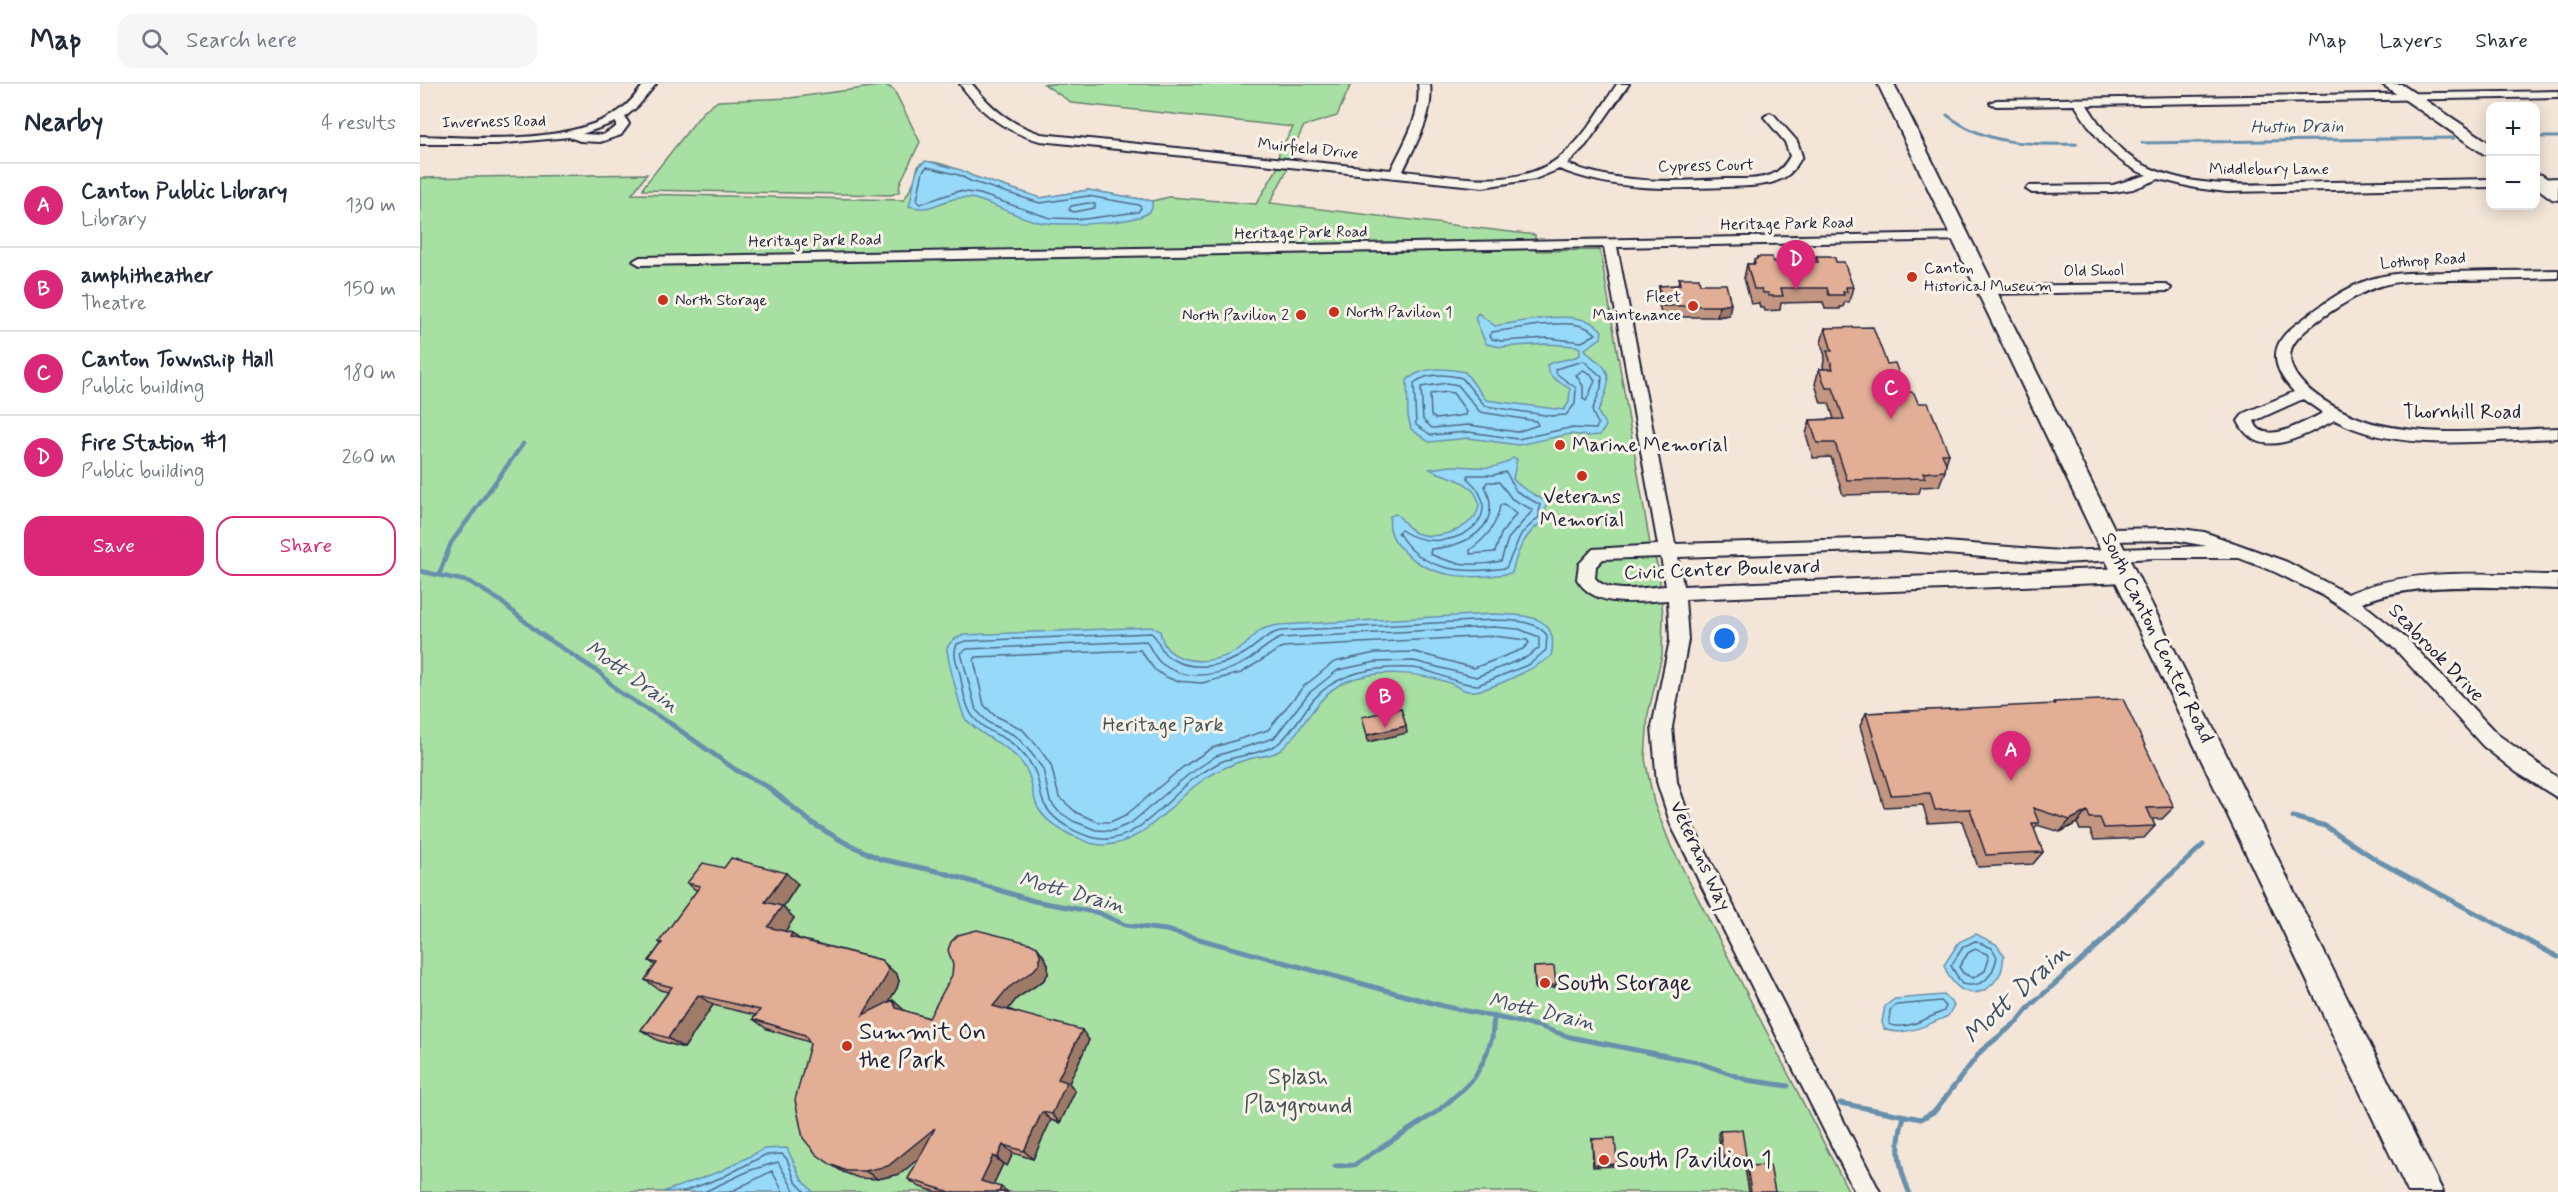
<!DOCTYPE html>
<html lang="en">
<head>
<meta charset="utf-8">
<style>
  body { margin:0; font-family:Mynerve,sans-serif; background:#f6f6f7; color:#1f2937 }
  .controls { position:absolute; right:18px; top:18px; display:grid; overflow:hidden; border-radius:12px; box-shadow:0 3px 15px #0003 }
  .controls button { width:54px; height:54px; display:grid; place-items:center; padding:0; border:0; border-bottom:2px solid #e0e1e3; background:#fff; color:#1f2937; font:30px sans-serif }
  .you { position:absolute; left:1305px; top:555px; width:21px; height:21px; margin:-15px; border:4px solid #fff; border-radius:50%; background:#1a73e8; box-shadow:0 0 0 9px #1a73e833 }
  .badge { display:grid; place-items:center; width:39px; height:39px; border-radius:50%; background:#db2777; color:#fff; font-size:20px; font-weight:700 }
  .pin { position:absolute; translate:-50% -50px; filter:drop-shadow(0 2px 3px #0008) }
  .pin::after { content:''; position:absolute; top:32px; width:21px; height:18px; background:inherit; clip-path:polygon(0 0,100% 0,50% 100%) }
  .list { margin:0; padding:0; list-style:none }
  h2 { display:flex; justify-content:space-between; align-items:center; height:78px; margin:0; padding:0 24px; font-size:26px }
  h2 small { font-size:20px; font-weight:400; color:#747a83 }
  .list li { display:grid; grid-template-columns:39px 1fr auto; gap:18px; align-items:center; box-sizing:border-box; height:84px; padding:0 24px; border-top:2px solid #e0e1e3 }
  .list b { display:block; font-size:22px; white-space:nowrap }
  .list p { margin:0; font-size:20px; white-space:nowrap; color:#747a83 }
  .list em { font-size:20px; font-style:normal; color:#747a83 }
  .actions { display:flex; gap:12px; padding:18px 24px }
  .actions a { flex:1; padding:14px 0; border:2px solid #db2777; border-radius:18px; text-align:center; font-size:21px; color:#db2777 }
  .actions .main { background:#db2777; color:#fff }
  .icon { flex:none; width:33px; height:33px; fill:none; stroke:currentColor; stroke-width:2; stroke-linecap:round; stroke-linejoin:round }
  .map { position:relative; flex:none; width:2138px; height:1108px; overflow:hidden }
  header { display:flex; align-items:center; gap:36px; box-sizing:border-box; height:84px; padding:0 30px; background:#fff; border-bottom:2px solid #e0e1e3 }
  header strong { font-size:28px }
  nav { display:flex; gap:33px; margin-inline-start:auto; font-size:21px }
  .search { width:420px; height:54px; background:#f6f6f7; display:flex; align-items:center; gap:15px; box-sizing:border-box; padding:0 21px; border-radius:18px; color:#747a83; font-size:22px }
  main { display:flex }
  aside { flex:1; background:#fff }
  .map>svg:first-child { display:block }
  .green { fill:#a8dfa3; stroke:#65806f; stroke-width:1.5 }
  .water { fill:#96d9f8; stroke:#6890ac; stroke-width:1.5 }
  .lines { fill:none; stroke-linecap:round; stroke-linejoin:round }
  .shore { stroke:#506b87; stroke-width:1.5 }
  .stream-far2 { stroke:#6890ac; stroke-width:3 }
  .stream-far1 { stroke:#6890ac; stroke-width:4.5 }
  .stream { stroke:#6890ac; stroke-width:5 }
  .street-casing { stroke:#22223b; stroke-width:4 }
  .secondary-casing { stroke:#22223b; stroke-width:4 }
  .street { fill:#f7f3e8; fill-rule:evenodd }
  .secondary { fill:#f7f3e8; fill-rule:evenodd }
  .wall { fill:#c29681; stroke:#22223b; stroke-width:1.5 }
  .shaded-wall { fill:#9e7a69; stroke:#22223b; stroke-width:1.5 }
  .building { fill:#e2ae96; stroke:#22223b; stroke-width:1.5 }
  .poi-dot { fill:#c8321e; stroke:#f7f3e8; stroke-width:2 }
  .labels { text-anchor:middle; dominant-baseline:central; stroke-width:6; stroke-linejoin:round; paint-order:stroke }
  .far-street-label { font-size:16px; fill:#22223b; stroke:#f7f3e8 }
  .far-poi-label { font-size:16px; fill:#22223b; stroke:#f7f3e8; text-anchor:start }
  .far-water-label { font-size:18px; font-style:italic; fill:#3f506a; stroke:#f7f3e8 }
  .street-label { font-size:20px; fill:#22223b; stroke:#f7f3e8 }
  .poi-label { font-size:20px; fill:#22223b; stroke:#f7f3e8; text-anchor:start }
  .park-label { font-size:20px; fill:#445155; stroke:#f7f3e8 }
  .water-label { font-size:21px; font-style:italic; fill:#3f506a; stroke:#f7f3e8 }
  .near-poi-label { font-size:24px; fill:#22223b; stroke:#f7f3e8; text-anchor:start }
  .near-park-label { font-size:24px; fill:#445155; stroke:#f7f3e8 }
  .near-water-label { font-size:26px; font-style:italic; fill:#3f506a; stroke:#f7f3e8 }
</style>
</head>
<body>
<header>
<strong>Map</strong>
<div class="search"><svg class="icon" aria-label="search" viewBox="0 0 24 24"><circle cx="10" cy="10" r="6"/><path d="M15 15l6 6"/></svg>Search here</div>
<nav><a>Map</a><a>Layers</a><a>Share</a></nav>
</header>
<main>
<aside>
<h2>Nearby<small>4 results</small></h2>
<ul class="list">
<li><span class="badge">A</span><div><b>Canton Public Library</b><p>Library</p></div><em>130 m</em></li>
<li><span class="badge">B</span><div><b>amphitheather</b><p>Theatre</p></div><em>150 m</em></li>
<li><span class="badge">C</span><div><b>Canton Township Hall</b><p>Public building</p></div><em>180 m</em></li>
<li><span class="badge">D</span><div><b>Fire Station #1</b><p>Public building</p></div><em>260 m</em></li>
</ul>
<div class="actions"><a class="main">Save</a><a>Share</a></div>
</aside>
<div class="map">
<svg width="2138" height="1108" viewBox="0 0 2138 1108">
  <rect width="100%" height="100%" fill="#f3e5d8"/>
  <filter id="ink" filterUnits="userSpaceOnUse"><feTurbulence type="fractalNoise" baseFrequency=".0167" numOctaves="2"/><feDisplacementMap in="SourceGraphic" scale="12" xChannelSelector="R" yChannelSelector="G"/><feConvolveMatrix kernelMatrix="1 2 1 2 8 2 1 2 1" color-interpolation-filters="sRGB"/></filter>
  <g filter="url(#ink)">
    <path class="green" d="M624,0H931L917,32L884,42L869,73L868,84L850,119L1115,151L1116,167L1180,166L1230,460L1239,486L1243,532L1242,571L1228,630L1225,675L1234,719L1251,762L1429,1108H0V94L227,90L212,110L484,116C488,109 492,102 495,95C497,90 496,85 499,81C507,71 542,87 552,92L621,114L668,106L732,117L749,113L836,120L857,85L859,68L873,43L652,19Z
      M466,1L474,6L500,58L480,99L479,108L471,111L223,106L224,102L283,28L298,17L370,14Z"/>
    <path class="water" d="M506,77L541,86L552,92L621,114L668,106L732,117C732,120 733,123 731,126C721,141 637,142 619,138C597,133 577,121 555,115C525,108 515,131 489,122C494,109 492,83 506,77Z
      M1058,229L1075,242C1102,238 1163,222 1182,247L1181,254L1165,265C1170,273 1172,273 1179,278C1197,292 1184,313 1178,328L1186,342L1180,351L1168,352L1150,350L1098,361L1049,354L1009,358L991,345L988,332L987,296C1003,282 1025,284 1045,288L1066,316L1144,326L1149,318L1150,305C1141,298 1128,295 1127,281C1138,275 1149,277 1160,271V264L1156,262L1126,260L1081,263L1066,260L1055,234Z
      M1093,374L1097,375L1093,395C1103,407 1114,409 1126,418L1125,436C1105,449 1097,467 1092,489C1051,496 1008,496 979,462C972,454 968,443 970,432L976,430C983,435 988,445 996,449C1024,461 1083,431 1048,402C1037,393 1022,392 1010,385C1018,384 1026,382 1034,382C1056,382 1073,389 1093,374Z
      M1073,530C1104,531 1141,530 1131,572C1117,583 1065,610 1048,607C1041,606 1034,600 1027,598C996,588 956,585 925,598C896,611 885,644 863,664C855,672 839,672 829,675C810,680 792,689 776,701C747,724 716,768 674,760C667,759 660,754 653,752C640,746 625,736 618,724C610,708 614,693 601,678C587,660 567,656 551,640C549,638 546,637 545,634C541,629 526,568 527,564C530,556 537,554 544,551L733,543L740,547C743,563 748,568 762,574C781,581 809,574 824,562C830,557 835,550 841,546C846,543 853,542 859,541Z
      M1556,850L1576,860L1584,871C1583,877 1583,885 1580,890C1563,920 1534,912 1524,881L1539,858Z
      M1524,911L1534,921L1528,932C1509,940 1484,954 1464,945L1462,938L1465,922L1475,915Z
      M367,1064L381,1094L393,1108H243L301,1087L344,1065Z"/>
    <g class="lines">
      <path class="shore" d="M507,83L539,91L550,97L620,119L668,112L719,121L721,124L718,128L664,135L630,134L560,110L539,107L500,120L497,116L503,87Z
        M668,119L675,120V124L654,128L649,126L651,122Z
        M1119,241C1138,240 1161,236 1176,250L1162,258L1127,254L1081,257L1072,255L1070,252L1072,248Z
        M1164,277L1182,293L1181,304L1172,327L1178,340L1176,345L1149,344L1098,355L1049,348L1011,351L996,341L994,299C1008,288 1026,290 1042,294L1065,322L1131,332L1146,331L1155,320L1156,304L1137,290L1135,285Z
        M1163,286L1171,290L1175,297L1166,317L1163,315V302L1156,291Z
        M1027,299L1038,301L1060,328L1116,337L1118,341L1097,348L1049,341L1012,344L1003,336L1001,303Z
        M1027,308L1033,309L1046,327L1045,331L1016,335L1011,332L1010,310Z
        M1086,388L1096,407L1120,421L1119,433L1101,450L1086,484C1045,490 1000,488 978,448L981,446C1025,476 1094,436 1048,395V391H1073Z
        M1067,398H1079L1092,415L1113,426L1088,455L1081,477C1057,483 1033,481 1010,470L1011,465C1046,462 1084,444 1065,402Z
        M1084,420L1096,430L1081,450L1075,468L1050,470V466C1066,454 1077,442 1080,421Z
        M1073,536C1092,537 1114,535 1127,551L1126,566L1110,580L1058,601C1036,601 1015,586 993,584C957,582 917,588 893,616C882,630 872,648 859,659C848,668 817,672 803,677C793,681 781,690 772,696C746,717 713,763 675,754C657,750 635,738 626,723C620,715 620,702 617,693C612,677 596,660 582,653C548,638 546,624 540,590C537,577 532,572 537,560L546,557L731,549C740,555 739,568 750,574C772,588 803,583 825,569C838,561 845,551 860,547Z
        M1073,543L1099,545L1119,553V564L1107,573L1056,593L994,577L956,578L918,586L889,609L854,654L796,672L768,691L711,739L692,747L676,746L653,737L638,727L630,717L623,685L612,670L596,652L569,639L556,626L541,569L547,565L726,557C731,564 734,574 742,580C767,599 806,591 830,575C841,567 848,559 861,554Z
        M1073,552L1107,556L1109,559L1103,565L1054,584L995,568L955,569L914,578L883,603L848,646L792,664L763,683L706,731L690,738H678L657,729L639,713L631,681L619,664L602,645L574,631L564,621L554,576L556,573L720,566L734,585L744,592L756,597L782,599L821,589L863,563Z
        M1555,857L1572,864L1577,873C1573,892 1563,905 1542,900L1531,882L1543,863Z
        M1555,865L1567,870L1569,875L1565,887L1553,894L1543,889L1539,883L1548,869Z
        M1521,917L1526,922L1524,927C1509,933 1484,948 1469,940L1470,926L1477,921Z
        M262,1108L303,1093L345,1071L362,1070L367,1075L375,1097L385,1108
        M284,1108L331,1086L358,1078L375,1108
        M310,1108L352,1087L363,1108"/>
      <path class="stream-far2" d="M1527,31C1566,61 1610,61 1657,60
        M2116,53H2138
        M1722,59L2034,54"/>
      <path class="stream-far1" d="M0,487L50,498L79,516L119,549L180,589L199,608L253,641
        M19,491L31,459L103,360"/>
      <path class="stream" d="M251,640L316,686L348,703L392,739L424,758L460,775L521,788L614,817L679,829L705,841L746,846L1023,922L1118,942L1150,953L1277,978L1327,996L1368,1002
        M1873,733L1905,742L1960,778L2138,873
        M1420,1019L1501,1035L1515,1027L1561,967L1598,937L1611,921L1682,858L1710,828L1783,761
        M1484,1033C1475,1061 1478,1081 1489,1108
        M915,1082L934,1081L1018,1027L1040,1008L1054,994L1064,976L1072,954L1074,932"/>
      <g class="street-casing">
        <path id="street" d="M224,0H236L218,22L205,33L209,40L201,51L180,58L160,57L149,53L77,60H0V52C59,54 148,61 199,27C209,20 217,10 224,0ZM196,38V43L183,51L162,50Z
          M540,0H552C572,25 590,40 621,50L971,86C984,59 1002,31 998,0H1010C1014,31 996,59 983,87C1036,92 1099,108 1144,70C1166,51 1181,24 1197,0H1209L1166,61L1147,80C1198,100 1251,98 1305,95C1320,95 1337,96 1351,91C1360,87 1365,81 1370,72L1365,58L1344,33L1350,29L1354,31L1377,57L1382,72C1378,80 1373,88 1365,93C1348,103 1326,102 1307,103C1249,105 1193,107 1139,85L1115,95L1063,103L620,57C584,47 562,30 540,0Z
          M2138,7V13L1667,21C1681,43 1695,64 1718,78C1775,110 1848,99 1911,98C1964,97 2017,96 2070,95V103L1807,108L1775,104L1739,95L1713,105L1693,108L1612,109L1606,105L1608,102L1693,101L1727,91C1693,78 1674,52 1655,21L1576,22L1570,19L1576,16Z
          M2138,94V102L2116,103V95Z
          M1542,149L1547,150L1549,153L1547,156L1197,163L1255,460L1475,454L1641,467L1787,462L1754,456L1687,457L1681,455L1679,451L1681,447L1687,445L1754,444L1784,448L1867,478L1928,510C1992,482 2070,491 2138,491V505C2081,504 1994,496 1942,519L1987,555L2077,650L2138,694V714L2096,688L2063,662L1975,565L1941,536L1904,512L1855,488L1819,474H1734L1641,479L1475,466L1258,473L1263,502L1706,484L1712,486L1715,491L1712,496L1706,498L1265,515L1268,556L1252,643L1257,698L1271,739L1460,1108H1435L1251,741L1237,698L1232,643L1250,556L1248,516C1217,517 1175,526 1157,495L1159,480L1173,465L1238,461L1184,163L220,181L213,177L220,173ZM1241,473L1246,502C1225,503 1189,512 1175,494L1176,482L1183,475Z
          M2138,186V194C2102,195 2065,196 2029,196C2006,197 1979,195 1957,203C1937,210 1876,245 1871,266C1862,302 1929,333 1957,340C2016,354 2078,346 2138,344V354C2070,356 1977,370 1915,336C1884,351 1839,380 1818,337L1824,329L1874,308C1853,285 1847,263 1874,242C1899,223 1921,205 1951,195C1975,187 2004,189 2029,188C2065,187 2102,187 2138,186ZM1883,315L1903,329C1886,337 1842,364 1834,337Z
          M1744,200L1751,204L1749,207L1568,210L1561,206L1568,202Z"/>
      </g>
      <g class="secondary-casing">
        <path id="secondary" d="M1458,0H1474L2023,1108H1988Z
          M1962,0H1981L2070,59V71L2064,70Z
          M2116,90L2122,91L2138,103V116L2132,115L2116,103Z"/>
      </g>
      <use href="#street" class="street"/>
      <use href="#secondary" class="secondary"/>
    </g>
    <path class="wall" d="M1396,172L1416,178L1433,203L1429,218H1425L1423,223H1420V225H1405L1403,218L1361,219L1360,226L1345,227L1344,224H1340L1339,219L1331,220L1324,194L1327,180H1333L1334,176H1336L1337,173L1353,178H1394Z
      M1259,194L1280,200L1309,231L1297,233H1242L1237,213L1239,202L1258,201Z
      M1405,244L1467,280L1485,306L1498,319L1529,370L1526,379L1525,387L1519,402L1501,403L1499,409L1423,411L1411,373L1393,374L1386,350L1390,336L1414,335L1409,319H1401L1395,300L1399,285H1404L1403,282L1405,272L1401,259Z
      M1634,618L1754,723L1742,735H1732L1735,742L1724,754L1674,756L1670,746H1660L1657,739L1640,748L1617,741L1614,745L1623,768L1613,780L1558,783L1542,737L1508,739L1503,721L1464,723L1440,642L1446,629L1633,621Z
      M304,784L378,800L363,823L374,834L365,847L372,849L379,855L461,876L477,891L479,897L477,904L468,918L484,927L509,934L617,863L625,874L628,881V890L623,897L597,914L588,925L669,956L649,999L655,1007L640,1039L631,1036L613,1075L593,1069L587,1082L583,1080L573,1101L588,1108H517L500,1103L488,1095L499,1074L480,1090L458,1095L439,1094L423,1088L410,1080L390,960L389,958L347,945L333,935L335,931L293,921L264,964L237,956L221,946L248,908L240,906L225,896L235,881L229,877L241,860L239,858L277,807L267,799Z
      M1114,886L1136,901V903L1115,905Z
      M1300,1047L1326,1072L1325,1074L1302,1075L1298,1049Z
      M1172,1055L1197,1080L1196,1082L1173,1083Z
      M1327,1082L1355,1108H1329L1325,1084Z"/>
    <path class="shaded-wall" d="M1311,220L1309,231L1297,233L1299,222Z
      M986,642L987,649L948,658L947,651Z
      M1667,727L1657,739L1640,748L1650,736Z
      M366,789L378,800L363,823L374,834L361,854L348,843L345,818Z
      M372,849L385,860L370,853Z
      M617,863L625,874L628,881V890L623,897L597,914L583,932L573,922Z
      M466,881L477,891L479,897L477,904L455,942L443,931Z
      M278,911L293,921L264,964L248,954Z
      M473,916L484,926L487,935L476,924Z
      M662,946L669,956L649,999L655,1007L640,1039L632,1030L638,995Z
      M622,1028L631,1036L613,1075L604,1067Z
      M515,1044L526,1052L480,1090L458,1095L445,1087Z
      M583,1061L593,1069L587,1082L577,1074Z
      M573,1072L583,1080L571,1105L561,1097Z
      M581,1103L588,1108H579Z"/>
    <path class="building" d="M1396,172H1410L1415,174L1416,178H1424L1433,203H1426L1427,208H1423L1424,211H1409L1407,204H1361L1363,212H1349L1348,209H1343L1342,205H1334L1327,180H1335L1334,176L1337,175V173H1352L1353,178H1398Z
      M1259,194H1279L1280,200H1306L1311,220L1299,222H1243L1239,202L1260,201Z
      M1453,243L1467,280L1475,279L1485,306L1494,309L1498,319H1508L1529,370H1522L1526,379L1525,387L1503,389L1505,394L1427,396L1415,359H1397L1390,336L1424,335L1413,304H1406L1399,285H1413L1407,267H1412L1405,244Z
      M1703,615L1754,723L1727,724L1735,742L1684,744L1680,734H1670L1667,727L1650,736L1613,724L1619,739H1612L1623,768L1566,771L1550,725L1515,726L1510,709L1471,711L1446,629L1635,620L1634,618Z
      M981,624L986,642L947,651L942,633Z
      M311,774L366,789L345,818L362,822L348,843L372,849L370,853L461,876L466,881L468,886L466,893L443,931L473,916L476,924L509,934L532,891L533,881L528,866L531,858L538,851L557,846L609,859L617,863L620,870V879L614,886L588,904L573,922L662,946L638,995L647,998L632,1030L622,1028L604,1067L583,1061L577,1074L573,1072L561,1097L581,1103L579,1108H530L488,1095L515,1044L468,1082L445,1087H426L410,1080L396,1070L383,1054L375,1016L390,960L385,951L333,935L340,926L278,911L248,954L221,946L252,903L225,896L237,879L229,877L242,859L239,858L280,802L267,799L283,779L304,784Z
      M1134,882L1136,901L1115,902L1114,883Z
      M1322,1046L1326,1072L1303,1073L1300,1047Z
      M1195,1054L1197,1080L1174,1081L1172,1055Z
      M1350,1081L1355,1108H1331L1327,1082Z"/>
  </g>
  <g class="poi-dot">
    <circle cx="1492" cy="193" r="6"/>
    <circle cx="243" cy="216" r="6"/>
    <circle cx="1273" cy="222" r="6"/>
    <circle cx="914" cy="228" r="6"/>
    <circle cx="881" cy="231" r="6"/>
    <circle cx="1140" cy="361" r="6"/>
    <circle cx="1162" cy="392" r="6"/>
    <circle cx="1125" cy="899" r="6"/>
    <circle cx="427" cy="962" r="6"/>
    <circle cx="1184" cy="1076" r="6"/>
  </g>
  <g class="labels">
    <g class="far-street-label">
      <text transform="translate(74 38) rotate(-1)">Inverness Road</text>
      <text transform="translate(888 65) rotate(6)">Muirfield Drive</text>
      <text transform="translate(1286 82) rotate(-1)">Cypress Court</text>
      <text x="1849" y="85">Middlebury Lane</text>
      <text transform="translate(1367 140) rotate(-1)">Heritage Park Road</text>
      <text transform="translate(881 149) rotate(-1)">Heritage Park Road</text>
      <text transform="translate(395 157) rotate(-1)">Heritage Park Road</text>
      <text transform="translate(2003 177) rotate(-4)">Lothrop Road</text>
      <text transform="translate(1674 187) rotate(-1)">Old Shool</text>
    </g>
    <g class="far-poi-label">
      <text x="1504" y="184">Canton<tspan x="1504" dy="18">Historical Museum</tspan></text>
      <text x="1261" y="213" text-anchor="end">Fleet<tspan x="1261" dy="18">Maintenance</tspan></text>
      <text x="255" y="216">North Storage</text>
      <text x="926" y="228">North Pavilion 1</text>
      <text x="869" y="231" text-anchor="end">North Pavilion 2</text>
    </g>
    <g class="far-water-label">
      <text transform="translate(1877 43) rotate(-1)">Hustin Drain</text>
    </g>
    <g class="street-label">
      <text x="2042" y="328">Thornhill Road</text>
      <text transform="translate(1302 486) rotate(-2)">Civic Center Boulevard</text>
      <text transform="translate(1737 554) rotate(64)">South Canton Center Road</text>
      <text transform="translate(2016 569) rotate(46)">Seabrook Drive</text>
      <text transform="translate(1280 772) rotate(65)">Veterans Way</text>
    </g>
    <g class="poi-label">
      <text x="1152" y="361">Marine Memorial</text>
      <text x="1162" y="413" text-anchor="middle">Veterans<tspan x="1162" dy="23">Memorial</tspan></text>
    </g>
    <g class="park-label">
      <text x="743" y="641">Heritage Park</text>
    </g>
    <g class="water-label">
      <text transform="translate(212 593) rotate(35)">Mott Drain</text>
      <text transform="translate(652 809) rotate(15)">Mott Drain</text>
      <text transform="translate(1122 928) rotate(13)">Mott Drain</text>
    </g>
    <g class="near-poi-label">
      <text x="1137" y="899">South Storage</text>
      <text x="439" y="948">Summit On<tspan x="439" dy="28">the Park</tspan></text>
      <text x="1196" y="1076">South Pavilion 1</text>
    </g>
    <g class="near-park-label">
      <text x="878" y="993">Splash<tspan x="878" dy="28">Playground</tspan></text>
    </g>
    <g class="near-water-label">
      <text transform="translate(1597 910) rotate(-43)">Mott Drain</text>
    </g>
  </g>
</svg>
<div class="controls">
<button>+</button>
<button>−</button>
</div>
<div class="you"></div>
<div class="pin badge" style="left:1591px;top:697px">A</div>
<div class="pin badge" style="left:965px;top:644px">B</div>
<div class="pin badge" style="left:1471px;top:335px">C</div>
<div class="pin badge" style="left:1376px;top:206px">D</div>
</div>
</main>
</body>
</html>
